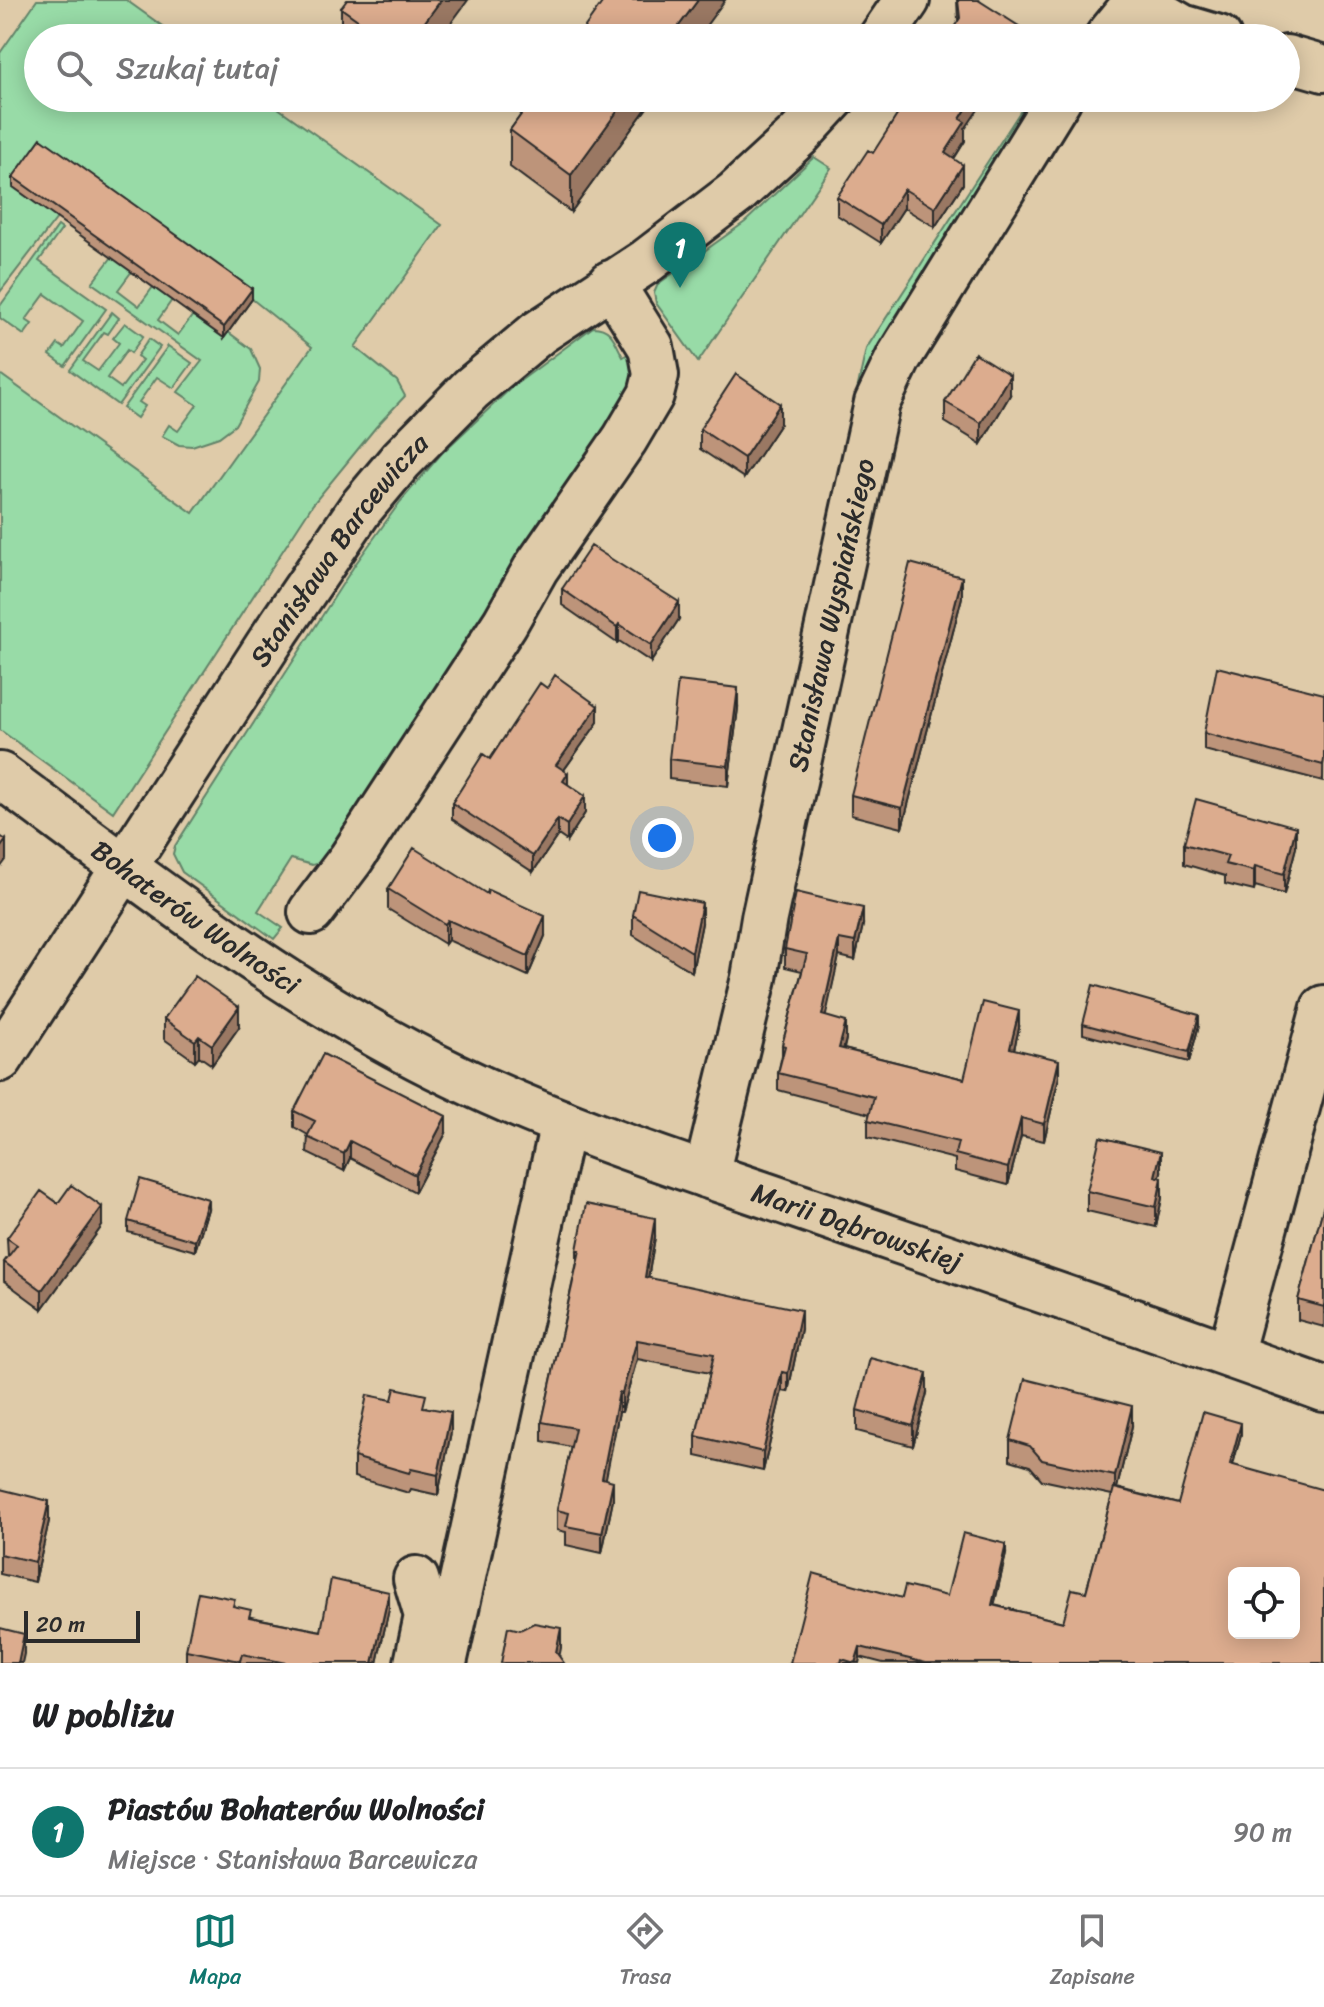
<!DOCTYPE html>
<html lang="pl">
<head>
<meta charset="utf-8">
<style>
  body { margin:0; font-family:Sriracha,sans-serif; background:#f6f6f6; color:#202124 }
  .controls { position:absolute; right:24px; bottom:24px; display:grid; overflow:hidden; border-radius:12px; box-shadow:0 4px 20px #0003 }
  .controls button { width:72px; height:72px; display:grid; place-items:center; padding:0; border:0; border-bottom:2px solid #e0e0e0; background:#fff; color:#202124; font:40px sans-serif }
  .scale { position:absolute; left:24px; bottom:20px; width:116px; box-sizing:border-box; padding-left:8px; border:4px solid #2b2b2b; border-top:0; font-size:22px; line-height:28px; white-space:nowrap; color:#2b2b2b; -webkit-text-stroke:6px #dfcba9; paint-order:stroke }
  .you { position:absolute; left:662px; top:838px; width:28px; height:28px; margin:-20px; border:6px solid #fff; border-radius:50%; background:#1a73e8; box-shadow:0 0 0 12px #1a73e833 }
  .badge { display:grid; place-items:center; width:52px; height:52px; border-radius:50%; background:#0f766e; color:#fff; font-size:26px; font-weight:700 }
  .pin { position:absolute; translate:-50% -66px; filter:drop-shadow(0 2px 4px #0008) }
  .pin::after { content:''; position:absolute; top:42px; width:28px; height:24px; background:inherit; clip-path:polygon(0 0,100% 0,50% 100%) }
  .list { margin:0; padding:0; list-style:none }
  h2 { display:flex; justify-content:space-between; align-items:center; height:104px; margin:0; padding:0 32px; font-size:34px }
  h2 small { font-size:26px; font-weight:400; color:#757577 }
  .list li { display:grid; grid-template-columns:52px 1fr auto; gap:24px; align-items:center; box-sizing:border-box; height:128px; padding:0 32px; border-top:2px solid #e0e0e0 }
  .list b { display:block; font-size:30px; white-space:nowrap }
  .list p { margin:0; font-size:26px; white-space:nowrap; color:#757577 }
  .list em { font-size:26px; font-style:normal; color:#757577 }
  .icon { flex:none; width:44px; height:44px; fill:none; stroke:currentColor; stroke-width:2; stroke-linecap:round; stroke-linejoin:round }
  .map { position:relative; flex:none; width:1324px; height:1663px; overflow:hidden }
  .search { position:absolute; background:#fff; box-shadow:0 4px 20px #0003; left:24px; right:24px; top:24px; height:88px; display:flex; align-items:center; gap:20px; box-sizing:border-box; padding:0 28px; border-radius:44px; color:#757577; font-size:30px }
  .sheet { height:232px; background:#fff }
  nav { display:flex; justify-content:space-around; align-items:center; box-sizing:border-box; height:112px; border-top:2px solid #e0e0e0; background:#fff; font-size:22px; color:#757577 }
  nav a { display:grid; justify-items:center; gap:4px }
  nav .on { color:#0f766e }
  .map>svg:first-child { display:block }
  .green { fill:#98dba7; stroke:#628369; stroke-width:2 }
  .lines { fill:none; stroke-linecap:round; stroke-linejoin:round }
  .minor-casing { stroke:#2b2b2b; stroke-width:50 }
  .minor { stroke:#dfcba9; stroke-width:44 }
  .wall { fill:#bd947a; stroke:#2b2b2b; stroke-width:2 }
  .shaded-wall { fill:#9a7863; stroke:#2b2b2b; stroke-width:2 }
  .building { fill:#dcac8e; stroke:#2b2b2b; stroke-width:2; fill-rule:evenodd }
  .labels { text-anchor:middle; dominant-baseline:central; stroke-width:6; stroke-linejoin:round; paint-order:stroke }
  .street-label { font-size:28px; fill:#2b2b2b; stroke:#dfcba9 }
</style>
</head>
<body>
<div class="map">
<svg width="1324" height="1663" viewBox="0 0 1324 1663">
  <rect width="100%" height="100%" fill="#dfcba9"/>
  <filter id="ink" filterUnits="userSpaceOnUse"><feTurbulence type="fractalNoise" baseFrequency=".0125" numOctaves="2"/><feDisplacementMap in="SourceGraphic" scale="16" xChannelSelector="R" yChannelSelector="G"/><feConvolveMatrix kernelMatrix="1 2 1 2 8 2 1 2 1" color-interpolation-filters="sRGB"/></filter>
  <g filter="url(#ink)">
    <path class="green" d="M37,0H126L179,38H38V98H264L442,225L355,347L397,381L405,396L376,427L313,504L113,812L0,730V374L193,513L312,347L252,299L14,187L57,218L0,292V53Z
      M1029,98H1040L902,330L757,849L866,349Z
      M814,157L831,168L698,362L656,303L654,293L658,284L745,222Z
      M58,226L62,229L39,261L106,309L65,366L50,355L58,344L64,348L83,321L45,294L26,320L32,324L24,335L0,318V306Z
      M112,257L132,271L118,290L139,306L153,287L172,300L158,320L178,335L193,315L224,337L228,332L251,349L260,369L259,382L235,425L219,437L192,446L179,445L162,436L169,425L178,431L197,405L178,392L202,361L92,283Z
      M112,312L119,318L108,334L104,332L83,361L98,371L119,343L113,338L125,323L143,336L131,353L127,350L107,378L121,388L142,360L137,356L149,339L160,347L118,405L70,370Z
      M593,327C612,327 615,342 623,357L634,350L633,392L323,862L312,865L291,859L258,911L283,928L274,939L182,872L173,854L175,846L354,566L400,502L442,453L512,387Z
      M168,346L192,363L174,388L157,377L139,402L145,406L137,418L123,408Z"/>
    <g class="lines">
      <g class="minor-casing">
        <g id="minor">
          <path d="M1137,1L1182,27L1219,38"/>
          <path d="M881,38L907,0"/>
          <path d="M1107,38L1138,0"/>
          <path d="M1286,58L1324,69"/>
          <path id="s1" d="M0,775C146,883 290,997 455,1076C566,1130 684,1167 800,1207C975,1267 1150,1326 1324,1389"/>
          <path d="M311,912L351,859L505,623L536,568L625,439L651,395L656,375L651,347L611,283"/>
          <path id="s2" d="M0,1059L277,631L360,509L401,460L471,389L538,333L647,261L736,193L798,136L833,98"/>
          <path id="s3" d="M706,1175L754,978L764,918L877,403L899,357L1059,98"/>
          <path d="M1230,1355L1324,1008"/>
          <path d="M416,1579L427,1616L417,1663"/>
          <path d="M444,1663L563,1123"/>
        </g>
      </g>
      <use href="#minor" class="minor"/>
    </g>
    <path class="wall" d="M957,0H978L1025,38L958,20Z
      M341,8L440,38H341Z
      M533,98H654L571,212L510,167V130Z
      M965,129V141L954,159L963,184L935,227L904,208L881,243L837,215V197L873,153Z
      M13,177L252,299L224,338L13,187Z
      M1010,395L981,444L945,422V402Z
      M780,424L744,478L700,449V429Z
      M562,589L679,619L651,662L619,641L617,643L562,605Z
      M962,597L902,828L851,815V795Z
      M1324,694L1323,781L1204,750V733Z
      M738,708L728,786L669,779V759Z
      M598,722L564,770L568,785L585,813L567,841L558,835L533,872L452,819V803Z
      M1184,844L1296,847L1284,894L1255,886L1254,891L1225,884V876L1184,864Z
      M388,889L545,936L528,976L448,940L445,944L388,909Z
      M633,915L702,923L692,972L633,935Z
      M863,925L855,960L839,956L825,1016L846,1039L844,1049L964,1079L1019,1028L1014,1049L1059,1077L1044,1141L1021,1136L1008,1185L955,1171V1159L868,1137V1120L870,1114L778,1090V1073L782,1055V1045L802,971L785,967V949Z
      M164,1019L239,1027L212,1065L199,1056L195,1061L164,1039Z
      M1083,1024L1199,1025L1189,1062L1083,1034Z
      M294,1111L446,1133L415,1192L350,1158L344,1171L307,1153L308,1135L294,1127Z
      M1161,1172L1159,1177L1162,1198L1156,1227L1087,1211V1191Z
      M58,1203L102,1226L42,1309L4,1281V1262L8,1257L7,1238Z
      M1324,1205V1327L1298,1320V1300Z
      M208,1209L195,1251L128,1232V1221Z
      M655,1237L648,1278L801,1329L788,1392L782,1391L763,1471L696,1456V1436L710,1373L637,1359L622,1412H619L605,1479L613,1500L602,1553L566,1545V1532L557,1530V1510L571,1447L542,1441V1422L577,1262V1250Z
      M927,1393L913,1446L857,1431V1410Z
      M426,1407L451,1432L438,1495L411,1489L409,1493L354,1477V1457Z
      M1132,1426L1117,1488L1178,1504L1241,1434L1233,1465L1324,1663H883L860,1657L859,1663H790L902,1598L947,1596L1006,1554L994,1605L1063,1622L1086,1592L1112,1495L1042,1480L1030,1466L1010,1460V1440Z
      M0,1489L49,1521L35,1582L0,1574Z
      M235,1607L251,1617L321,1631L389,1609L377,1663H186V1650Z"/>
    <path class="shaded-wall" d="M441,0H468L440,38H413Z
      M698,0H725L697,38H670Z
      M627,98H654L571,212V175Z
      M973,98H986L965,129V141L945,172V153L960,119Z
      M963,165V184L935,227V208Z
      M904,189V208L881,243V225Z
      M252,289V299L224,338V327Z
      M1010,375V395L981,444V423Z
      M780,404V424L744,478V458Z
      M962,577V597L902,828V808Z
      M679,602V619L651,662V645Z
      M619,624V641L617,643V627Z
      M738,688V708L728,786V766Z
      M598,706V722L556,781V765Z
      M568,773V789L563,781Z
      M585,796V813L567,841V825Z
      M558,819V835L533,872V856Z
      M1296,827V847L1284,894V874Z
      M6,840V860L0,868V848Z
      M1255,866V886L1254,891V871Z
      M702,903V923L692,972V952Z
      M863,908V925L855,960V942Z
      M545,916V936L528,976V956Z
      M448,920V940L445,944V924Z
      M839,939V956L822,1033V1015Z
      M239,1007V1027L212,1065V1045Z
      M1019,1011V1028L1010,1066V1048Z
      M1199,1015V1025L1189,1062V1052Z
      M846,1022V1039L839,1065V1048Z
      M199,1036V1056L195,1061V1041Z
      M1059,1060V1077L1044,1141V1124Z
      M446,1116V1133L415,1192V1175Z
      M1021,1118V1136L1008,1185V1168Z
      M350,1141V1158L344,1171V1154Z
      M1161,1152V1172L1155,1196V1176Z
      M1162,1178V1198L1156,1227V1207Z
      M208,1199V1209L195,1251V1241Z
      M102,1207V1226L42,1309V1290Z
      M655,1218V1237L645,1297V1277Z
      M801,1310V1329L788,1392V1373Z
      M637,1340V1359L622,1412V1393Z
      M782,1372V1391L763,1471V1452Z
      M927,1373V1393L913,1446V1426Z
      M619,1392V1412L602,1498V1478Z
      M1132,1406V1426L1115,1496V1476Z
      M451,1412V1432L438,1495V1475Z
      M1241,1423V1434L1230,1475V1464Z
      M613,1481V1500L602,1553V1533Z
      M49,1501V1521L35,1582V1562Z
      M1006,1544V1554L992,1615V1605Z
      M389,1592V1609L377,1663H373Z
      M561,1628V1648L558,1663L556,1652Z
      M24,1634V1654L22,1663H18Z
      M860,1647V1657L859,1663H855Z"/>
    <path class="building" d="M347,0H441L413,38H383L341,8Z
      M604,0H698L670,38H577Z
      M958,0H978L1025,30L1019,38H947L960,18Z
      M533,98H627L571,175L510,130Z
      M908,98H973L960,119L965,122L945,153L963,165L935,208L904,189L881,225L837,197L868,150L873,153Z
      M41,138L252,289L224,327L13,177Z
      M975,353L1010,375L981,423L945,402Z
      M736,374L780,404L744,458L700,429Z
      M591,546L679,602L651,645L619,624L617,627L562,589Z
      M910,563L962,577L902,808L851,795Z
      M1217,667L1324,694V760L1323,765L1204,733Z
      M555,675L598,706L556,765L568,773L563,781L585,796L567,825L558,819L533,856L452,803L483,754L490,759L540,683L547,688Z
      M678,681L738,688L728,766L669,759Z
      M1196,799L1296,827L1284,874L1255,866L1254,871L1225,864L1228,856L1184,844Z
      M0,836L6,840L0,848Z
      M414,848L487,894L488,890L545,916L528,956L448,920L445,924L388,889Z
      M638,890L702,903L692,952L633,915Z
      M796,892L863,908L855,942L839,939L822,1015L846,1022L839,1048L964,1079L983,1002L1019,1011L1010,1048L1059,1060L1044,1124L1021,1118L1008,1168L955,1154L958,1142L868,1120L874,1097L778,1073L785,1046L782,1045L807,954L785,949Z
      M195,976L239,1007L212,1045L199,1036L195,1041L164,1019Z
      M1093,985L1199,1015L1189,1052L1083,1024Z
      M323,1054L446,1116L415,1175L350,1141L344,1154L307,1137L315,1121L294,1111Z
      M1100,1137L1161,1152L1155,1176L1162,1178L1156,1207L1087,1191Z
      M140,1179L208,1199L195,1241L128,1221Z
      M71,1185L102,1207L42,1290L4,1262L17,1245L7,1238L41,1191L58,1203Z
      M586,1204L655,1218L645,1277L801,1310L788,1373L782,1372L763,1452L696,1436L714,1354L637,1340L622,1393L619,1392L602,1478L613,1481L602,1533L566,1526L569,1513L557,1510L575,1428L542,1422L580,1250H577Z
      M1324,1205V1307L1298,1300Z
      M870,1358L927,1373L913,1426L857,1410Z
      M1025,1379L1132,1406L1115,1476L1042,1460L1030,1446L1010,1440Z
      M395,1388L426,1395L423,1407L451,1412L438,1475L411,1469L409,1473L354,1457L367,1395L392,1400Z
      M1203,1412L1241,1423L1230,1464L1324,1490V1663H926L860,1647L855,1663L842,1659L841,1663H790L813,1573L902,1598L905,1586L947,1596L963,1533L1006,1544L992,1605L1063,1622L1072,1589L1086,1592L1114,1488L1178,1504ZM1234,1573H1294V1633H1234Z
      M0,1489L49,1501L35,1562L0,1554Z
      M331,1579L389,1592L373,1663H286L242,1654L240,1661L186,1650L198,1592L235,1599L233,1606L251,1610L249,1617L321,1631Z
      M534,1623L561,1628L556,1652L564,1663H501L508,1627L520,1630Z
      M0,1628L24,1634L18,1663H0Z"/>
  </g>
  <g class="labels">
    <g class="street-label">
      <text stroke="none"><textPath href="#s2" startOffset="612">Stanisława Barcewicza</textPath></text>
      <text stroke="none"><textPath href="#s3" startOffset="574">Stanisława Wyspiańskiego</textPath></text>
      <text stroke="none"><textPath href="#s1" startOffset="242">Bohaterów Wolności</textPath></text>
      <text stroke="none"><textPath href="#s1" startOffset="976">Marii Dąbrowskiej</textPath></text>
    </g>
  </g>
</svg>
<div class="controls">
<button><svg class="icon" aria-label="locate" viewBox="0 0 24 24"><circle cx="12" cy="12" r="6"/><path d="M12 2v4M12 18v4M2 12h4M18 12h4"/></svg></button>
</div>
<div class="scale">20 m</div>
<div class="you"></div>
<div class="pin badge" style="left:680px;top:288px">1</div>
<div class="search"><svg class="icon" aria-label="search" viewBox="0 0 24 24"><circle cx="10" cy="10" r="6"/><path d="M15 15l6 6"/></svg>Szukaj tutaj</div>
</div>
<section class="sheet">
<h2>W pobliżu<small></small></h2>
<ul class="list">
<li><span class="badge">1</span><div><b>Piastów Bohaterów Wolności</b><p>Miejsce · Stanisława Barcewicza</p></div><em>90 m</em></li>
</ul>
</section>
<nav>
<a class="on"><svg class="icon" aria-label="map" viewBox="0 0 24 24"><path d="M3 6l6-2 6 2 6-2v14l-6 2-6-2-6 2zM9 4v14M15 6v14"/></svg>Mapa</a>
<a><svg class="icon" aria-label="directions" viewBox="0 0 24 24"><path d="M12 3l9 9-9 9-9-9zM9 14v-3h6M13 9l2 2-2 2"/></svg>Trasa</a>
<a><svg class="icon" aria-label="saved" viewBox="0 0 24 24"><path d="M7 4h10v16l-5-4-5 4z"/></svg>Zapisane</a>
</nav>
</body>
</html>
